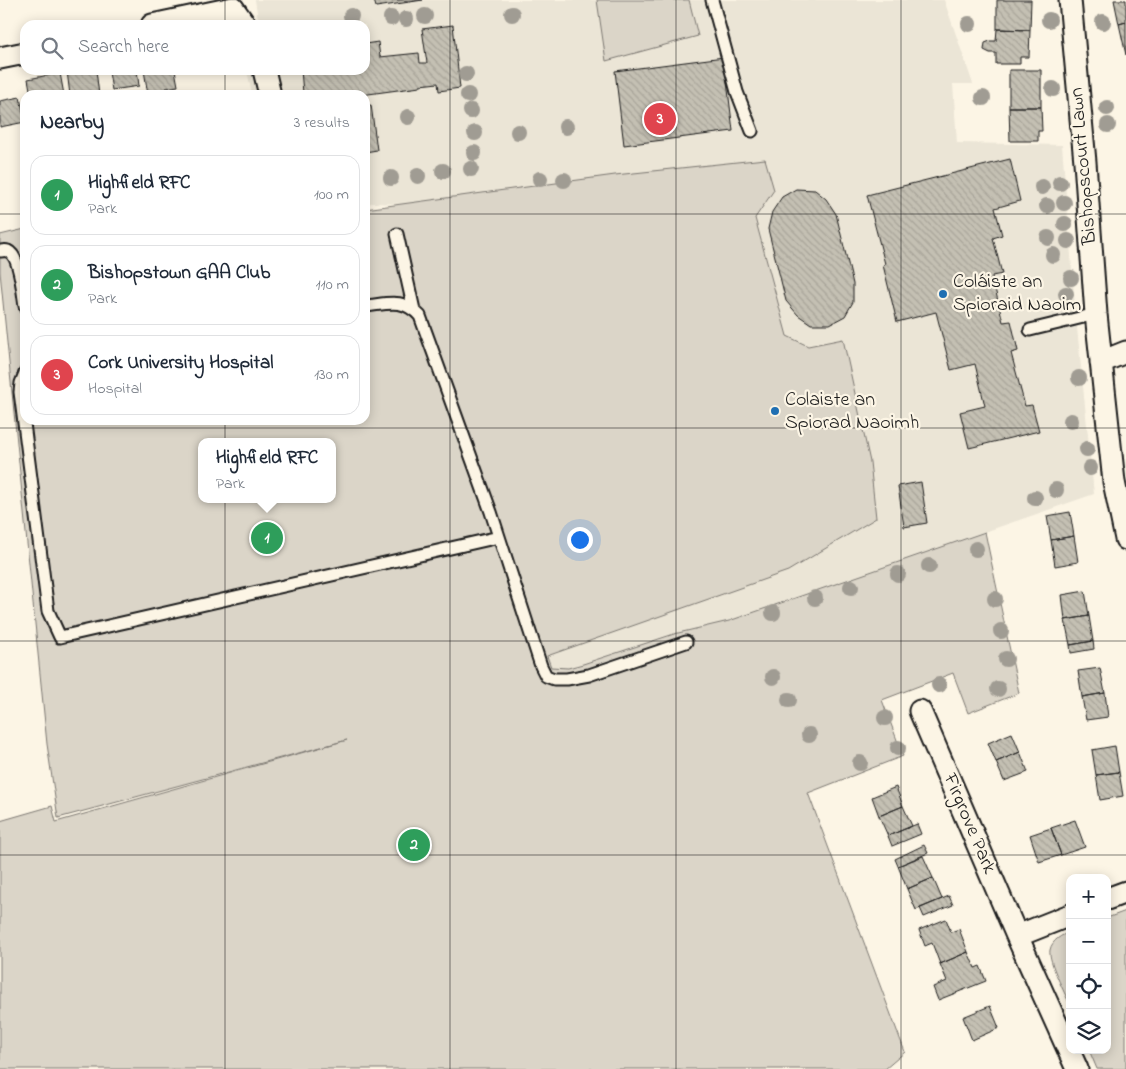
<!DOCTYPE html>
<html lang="en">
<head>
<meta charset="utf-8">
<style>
  body { margin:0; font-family:"Indie Flower",sans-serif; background:#f6f6f7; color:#1f2937 }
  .controls { position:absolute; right:15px; bottom:15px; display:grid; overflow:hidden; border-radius:10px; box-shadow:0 2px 12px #0003 }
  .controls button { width:45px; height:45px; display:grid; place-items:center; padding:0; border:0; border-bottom:1px solid #e0e1e3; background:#fff; color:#1f2937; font:25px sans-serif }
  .you { position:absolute; left:579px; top:539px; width:18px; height:18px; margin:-12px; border:4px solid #fff; border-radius:50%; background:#1a73e8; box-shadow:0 0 0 8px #1a73e833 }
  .badge { display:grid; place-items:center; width:32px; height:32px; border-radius:50%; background:#1f6fb2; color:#fff; font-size:16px; font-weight:700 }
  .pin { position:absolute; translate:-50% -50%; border:2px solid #fff; box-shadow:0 1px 5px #0006 }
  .popup { position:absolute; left:198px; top:438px; width:138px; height:65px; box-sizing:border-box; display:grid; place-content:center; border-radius:10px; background:#fff; filter:drop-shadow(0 1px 4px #0005); font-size:16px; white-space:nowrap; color:#747a83 }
  .popup b { font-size:19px; color:#1f2937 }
  .popup::after { content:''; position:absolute; left:50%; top:100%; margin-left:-10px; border:10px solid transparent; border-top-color:#fff }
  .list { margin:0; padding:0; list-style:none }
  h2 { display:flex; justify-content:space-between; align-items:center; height:65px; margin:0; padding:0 20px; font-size:21px }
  h2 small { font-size:16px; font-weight:400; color:#747a83 }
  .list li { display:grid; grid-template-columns:32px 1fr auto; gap:15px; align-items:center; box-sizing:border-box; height:80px; margin:0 10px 10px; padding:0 10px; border:1px solid #e0e1e3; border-radius:15px }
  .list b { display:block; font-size:19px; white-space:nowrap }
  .list p { margin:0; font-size:16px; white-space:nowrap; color:#747a83 }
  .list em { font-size:16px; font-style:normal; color:#747a83 }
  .icon { flex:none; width:28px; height:28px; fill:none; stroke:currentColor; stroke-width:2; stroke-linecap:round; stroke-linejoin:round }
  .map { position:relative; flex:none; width:1126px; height:1069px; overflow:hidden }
  .search { position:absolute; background:#fff; box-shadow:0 2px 12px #0003; left:20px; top:20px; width:350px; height:55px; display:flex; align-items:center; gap:12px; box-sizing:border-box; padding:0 18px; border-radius:15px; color:#747a83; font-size:19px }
  .panel { position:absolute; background:#fff; box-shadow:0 2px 12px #0003; left:20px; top:90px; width:350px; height:335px; border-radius:15px }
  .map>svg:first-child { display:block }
  .built { fill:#ebe5d6 }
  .green { fill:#dbd5c8; stroke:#7c7872; fill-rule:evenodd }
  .building { fill:url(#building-back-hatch); stroke:#1c1c1c }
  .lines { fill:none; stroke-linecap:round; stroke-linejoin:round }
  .lane-casing { stroke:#1c1c1c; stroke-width:15 }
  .street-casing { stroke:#1c1c1c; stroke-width:25 }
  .lane { stroke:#fcf5e5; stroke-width:11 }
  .street { stroke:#fcf5e5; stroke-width:21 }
  .tree { fill:#a09c93 }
  .grid { fill:none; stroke:#1c1c1c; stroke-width:1; stroke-opacity:0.55 }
  .poi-dot { fill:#1f6fb2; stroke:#fcf5e5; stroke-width:2 }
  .labels { text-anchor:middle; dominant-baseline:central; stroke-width:4.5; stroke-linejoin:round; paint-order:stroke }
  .street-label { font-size:20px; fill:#1c1c1c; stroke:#fcf5e5 }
  .poi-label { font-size:20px; fill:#1c1c1c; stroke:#fcf5e5; text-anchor:start }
</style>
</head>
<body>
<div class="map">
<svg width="1126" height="1069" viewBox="0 0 1126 1069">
  <defs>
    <pattern id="building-back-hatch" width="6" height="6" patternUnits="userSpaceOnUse" patternTransform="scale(1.25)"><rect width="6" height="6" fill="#c4c0b3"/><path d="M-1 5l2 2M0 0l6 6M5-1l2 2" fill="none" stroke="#a8a499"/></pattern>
  </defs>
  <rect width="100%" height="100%" fill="#fcf5e5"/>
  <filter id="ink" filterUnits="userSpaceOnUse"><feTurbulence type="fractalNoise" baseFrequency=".02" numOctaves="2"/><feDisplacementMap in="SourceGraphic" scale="10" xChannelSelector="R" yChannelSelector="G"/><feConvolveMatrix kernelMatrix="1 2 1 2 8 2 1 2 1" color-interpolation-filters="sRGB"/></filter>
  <g filter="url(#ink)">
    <path class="built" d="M255,0H944L973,84H953L957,143L1062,145L1076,318L1094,494L729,621L674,634L583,664L568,668L551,667L435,328L400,204L373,203L365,204V95H252L247,70H365V25H259Z"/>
    <path class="green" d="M597,0H689L698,36L606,61Z
      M765,159L774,190L755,218L787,336L808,346L843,339L870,462L876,518L788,571L547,656L551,667L568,668L583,664L674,634L729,621L985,532L1019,693L968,713L953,673L882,700L903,756L808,793L905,1052L885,1069H0V821L52,806L56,822L347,740L58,818L47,744L0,272V235L25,229V420H365V209L615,175ZM202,442H332V499H202Z
      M1126,911V1069H1097L1089,1050H1107V918Z
      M1070,932V1005C1065,993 1048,961 1050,950C1052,940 1062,935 1070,932Z"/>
    <path class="building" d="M374,0H423L376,7Z
      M997,0H1031L1030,30L997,29Z
      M1114,0H1126V22L1119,24Z
      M1126,22V55L1119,24Z
      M453,25L460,88L439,91L438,83L420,85V87L361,95H311L310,92L303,93L301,70H365V44L378,42L380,57L419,53L420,63H427L422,29Z
      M997,29L1030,30L1029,57H1020V64H996V53H990L984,50L985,43L990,41H996Z
      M724,57L733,131L624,145L615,71Z
      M73,70H96L99,95H70L67,71Z
      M119,70H137L139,86L112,90L109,72L119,71Z
      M144,70H175L178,86L166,88L167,95H148Z
      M1009,70H1041V107H1009Z
      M60,73L64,95H31L28,79Z
      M20,97L25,122L0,127V101Z
      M371,105L377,150L365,152V106Z
      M1009,107H1041L1042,131H1038V141H1010Z
      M1010,159L1020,201L995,208L1002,235L993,238L1002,274L992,276L1003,322L1011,321L1018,351L1011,353L1025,406L1032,405L1039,431L969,448L960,412L985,406L975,364L951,370L936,312L897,322L883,265L885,264L867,195Z
      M796,189L815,190L826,199L836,214L853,284V302L845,316L830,324H811L798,315L786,301L768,229L772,212L782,197Z
      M921,482L927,523L904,527L898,486Z
      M1070,512L1074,536L1051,540L1047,516Z
      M1074,536L1078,562L1055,566L1051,540Z
      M1085,591L1089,616L1065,620L1062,595Z
      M1089,616L1093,641L1070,645L1065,620Z
      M1093,641L1094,649L1071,653L1070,645Z
      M1100,668L1105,693L1082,697L1078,671Z
      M1105,693L1108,717L1086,720L1082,697Z
      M1012,733L1020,752L996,762L988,743Z
      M1115,746L1119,772L1096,775L1092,750Z
      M1020,752L1028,772L1004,781L996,762Z
      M1119,772L1123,796L1100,800L1096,775Z
      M896,787L903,806L879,816L872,797Z
      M903,806L912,826L888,836L879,816Z
      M1075,820L1085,847L1061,855L1051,828Z
      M917,824L921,834L892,846L888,836Z
      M1051,828L1061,855L1039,862L1030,835Z
      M924,845L928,853L898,866L895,859Z
      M923,856L933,878L907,889L898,866Z
      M933,878L942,899L916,910L907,889Z
      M949,896L953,905L924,917L920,908Z
      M946,919L951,932L959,929L968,952L940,964L932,943L925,946L919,930Z
      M968,952L975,968L980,966L986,981L938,1000L933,987L947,981L940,964Z
      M990,1006L999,1028L972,1040L963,1017Z"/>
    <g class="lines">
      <g class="lane-casing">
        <path id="lane" d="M712,0L737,92L752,131
          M397,234L414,310
          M0,251C3,251 5,250 8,251C20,256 23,294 25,306
          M365,306C387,304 403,297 420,316L491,512L541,666L546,676L554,679H567L589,675L686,642
          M1030,330L1096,314
          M25,373L21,383L20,392L48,611L60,637L499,537"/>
      </g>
      <g class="street-casing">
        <path id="street" d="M1070,0L1085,162L1096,314L1114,482L1126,539
          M152,25L233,8L245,25
          M0,58L25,53
          M264,70L270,95
          M1101,362L1126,352
          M920,711L1017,936L1077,1069
          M1107,899L1126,892
          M1017,936L1070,915"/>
      </g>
      <use href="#lane" class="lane"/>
      <use href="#street" class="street"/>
    </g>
    <g class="tree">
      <circle cx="512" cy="14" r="8"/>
      <circle cx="351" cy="16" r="8"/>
      <circle cx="425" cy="16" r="8"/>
      <circle cx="391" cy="18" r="8"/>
      <circle cx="406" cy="19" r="8"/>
      <circle cx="1049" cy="20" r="8"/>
      <circle cx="1103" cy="22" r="8"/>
      <circle cx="969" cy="24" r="8"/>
      <circle cx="466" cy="74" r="8"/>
      <circle cx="1053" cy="89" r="8"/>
      <circle cx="468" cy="95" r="8"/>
      <circle cx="983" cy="98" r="8"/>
      <circle cx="1107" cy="108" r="8"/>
      <circle cx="471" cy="111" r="8"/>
      <circle cx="408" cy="117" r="8"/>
      <circle cx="1108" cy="125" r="8"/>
      <circle cx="566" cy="127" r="8"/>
      <circle cx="518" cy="132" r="8"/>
      <circle cx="475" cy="133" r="8"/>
      <circle cx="474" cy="153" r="8"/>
      <circle cx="471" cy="169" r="8"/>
      <circle cx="443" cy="171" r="8"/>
      <circle cx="418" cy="176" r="8"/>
      <circle cx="391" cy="178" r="8"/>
      <circle cx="540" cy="179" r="8"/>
      <circle cx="564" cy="180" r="8"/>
      <circle cx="1060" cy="183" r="8"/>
      <circle cx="1042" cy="187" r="8"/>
      <circle cx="1064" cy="203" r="8"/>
      <circle cx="1047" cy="206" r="8"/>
      <circle cx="1065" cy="224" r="8"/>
      <circle cx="1048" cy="238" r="8"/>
      <circle cx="1068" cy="241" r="8"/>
      <circle cx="1053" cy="255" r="8"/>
      <circle cx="1071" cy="278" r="8"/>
      <circle cx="1066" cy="294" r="8"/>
      <circle cx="1079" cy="378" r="8"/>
      <circle cx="1071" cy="421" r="8"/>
      <circle cx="1087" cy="449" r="8"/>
      <circle cx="1090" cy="468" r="8"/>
      <circle cx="1056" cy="490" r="8"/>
      <circle cx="1035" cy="498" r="8"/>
      <circle cx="976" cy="549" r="8"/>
      <circle cx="929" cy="566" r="8"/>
      <circle cx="898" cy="574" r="8"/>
      <circle cx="851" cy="587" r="8"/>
      <circle cx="815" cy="598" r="8"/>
      <circle cx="995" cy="599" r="8"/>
      <circle cx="773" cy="613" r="8"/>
      <circle cx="1001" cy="631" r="8"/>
      <circle cx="1006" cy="659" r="8"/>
      <circle cx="773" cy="677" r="8"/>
      <circle cx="939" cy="685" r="8"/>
      <circle cx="998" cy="689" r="8"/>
      <circle cx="789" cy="700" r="8"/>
      <circle cx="885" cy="718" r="8"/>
      <circle cx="809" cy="735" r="8"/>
      <circle cx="898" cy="748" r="8"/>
      <circle cx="860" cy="763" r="8"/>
    </g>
  </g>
  <path class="grid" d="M225,0V25M450,0V1069M676,0V1069M901,0V1069M225,70V95M0,214H25M365,214H1126M225,420V1069M0,428H1126M0,641H1126M0,855H1126"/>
  <g class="poi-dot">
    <circle cx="943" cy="294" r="5"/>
    <circle cx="775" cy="411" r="5"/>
  </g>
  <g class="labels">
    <g class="street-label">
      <text transform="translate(1084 166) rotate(-95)">Bishopscourt Lawn</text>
      <text transform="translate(969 824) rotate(67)">Firgrove Park</text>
    </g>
    <g class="poi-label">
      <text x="953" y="282">Coláiste an<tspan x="953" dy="23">Spioraid Naoim</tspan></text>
      <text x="785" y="400">Colaiste an<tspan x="785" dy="23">Spiorad Naoimh</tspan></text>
    </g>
  </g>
</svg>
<div class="controls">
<button>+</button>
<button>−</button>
<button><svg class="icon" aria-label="locate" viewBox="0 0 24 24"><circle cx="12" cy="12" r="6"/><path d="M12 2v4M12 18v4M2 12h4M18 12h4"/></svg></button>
<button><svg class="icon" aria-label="layers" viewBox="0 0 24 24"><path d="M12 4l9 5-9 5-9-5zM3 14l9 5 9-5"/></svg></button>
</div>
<div class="you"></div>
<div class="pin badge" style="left:267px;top:538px;background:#2e9e5b">1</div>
<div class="popup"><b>Highfield RFC</b>Park</div>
<div class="pin badge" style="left:414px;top:845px;background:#2e9e5b">2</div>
<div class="pin badge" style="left:660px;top:119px;background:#e0444e">3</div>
<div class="search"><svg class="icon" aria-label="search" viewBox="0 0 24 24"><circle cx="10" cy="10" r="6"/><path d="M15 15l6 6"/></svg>Search here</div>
<section class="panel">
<h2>Nearby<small>3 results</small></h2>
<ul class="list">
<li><span class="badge" style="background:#2e9e5b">1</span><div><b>Highfield RFC</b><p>Park</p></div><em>100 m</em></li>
<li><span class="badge" style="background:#2e9e5b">2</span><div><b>Bishopstown GAA Club</b><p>Park</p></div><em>110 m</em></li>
<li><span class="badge" style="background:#e0444e">3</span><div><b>Cork University Hospital</b><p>Hospital</p></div><em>130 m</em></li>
</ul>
</section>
</div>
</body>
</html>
